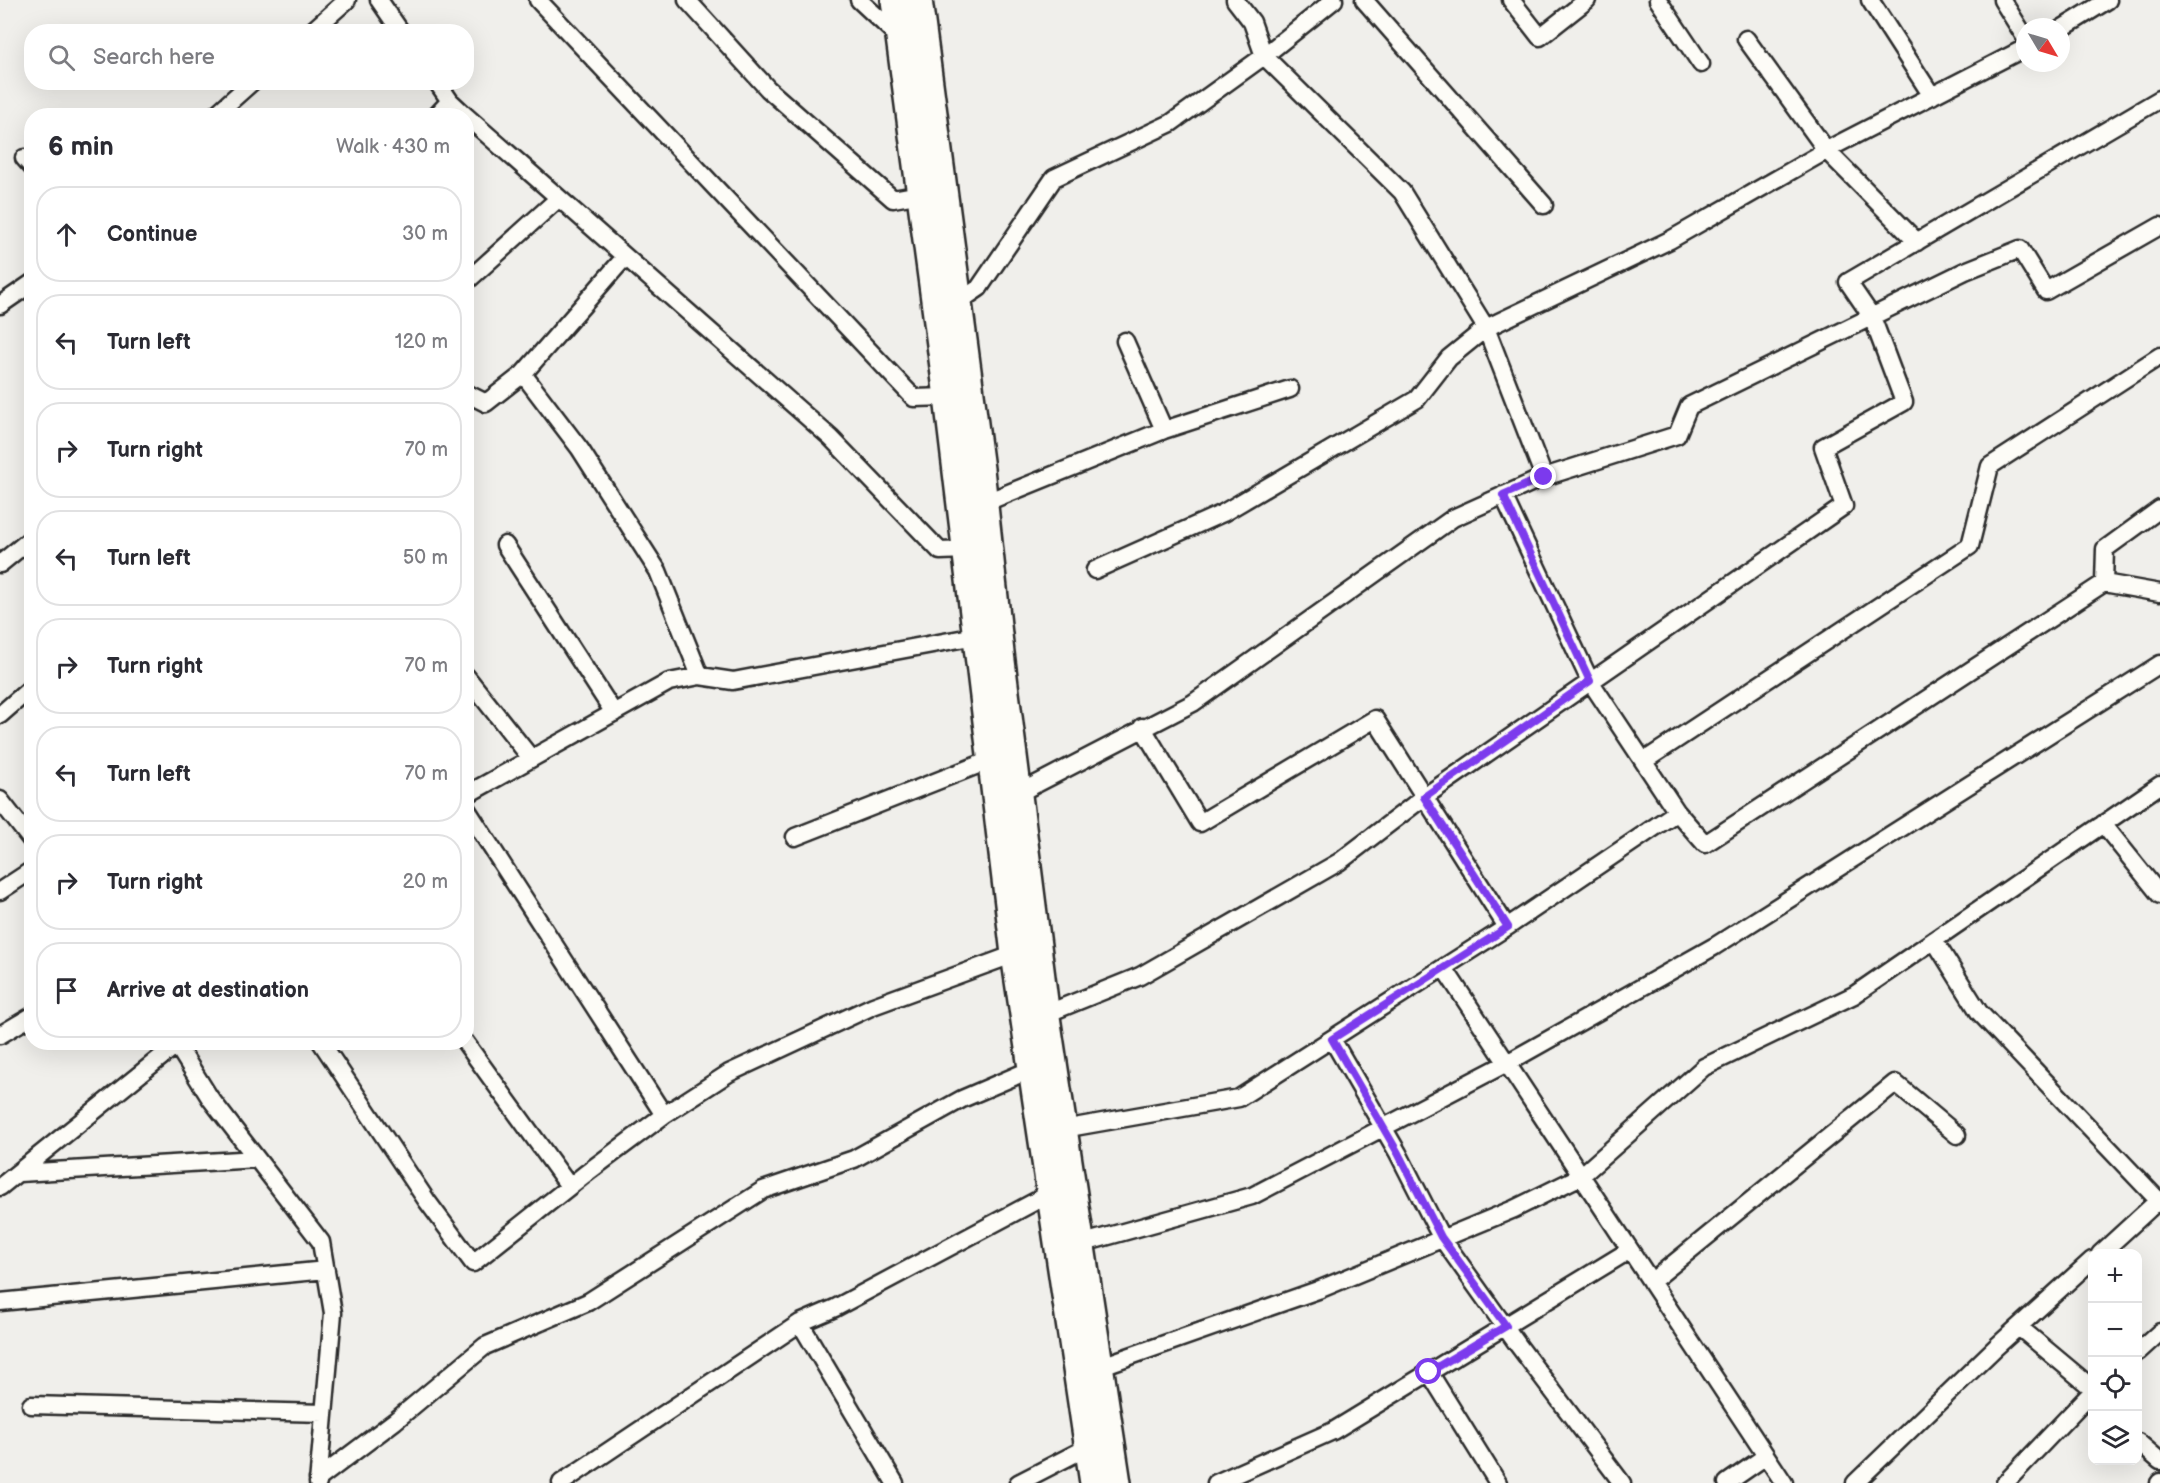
<!DOCTYPE html>
<html lang="en">
<head>
<meta charset="utf-8">
<style>
  body { margin:0; font-family:"Balsamiq Sans",sans-serif; background:#f7f7f7; color:#2b2b33 }
  .controls { position:absolute; right:18px; bottom:18px; display:grid; overflow:hidden; border-radius:12px; box-shadow:0 6px 24px #0002 }
  .controls button { width:54px; height:54px; display:grid; place-items:center; padding:0; border:0; border-bottom:2px solid #e1e1e2; background:#fff; color:#2b2b33; font:30px sans-serif }
  .compass { position:absolute; left:2016px; top:18px; width:54px; height:54px; border-radius:50%; background:#fff; box-shadow:0 6px 24px #0002; rotate:128deg }
  .stop { position:absolute; width:18px; height:18px; margin:-14px; border:4px solid #7c3aed; border-radius:50%; background:#fff }
  .stop.end { background:#7c3aed; border-color:#fff; box-shadow:0 2px 6px #0008 }
  .list { margin:0; padding:0; list-style:none }
  h2 { display:flex; justify-content:space-between; align-items:center; height:78px; margin:0; padding:0 24px; font-size:26px }
  h2 small { font-size:20px; font-weight:400; color:#7c7c81 }
  .list li { display:grid; grid-template-columns:39px 1fr auto; gap:18px; align-items:center; box-sizing:border-box; height:96px; margin:0 12px 12px; padding:0 12px; border:2px solid #e1e1e2; border-radius:24px }
  .list b { display:block; font-size:22px; white-space:nowrap }
  .list em { font-size:20px; font-style:normal; color:#7c7c81 }
  .icon { flex:none; width:33px; height:33px; fill:none; stroke:currentColor; stroke-width:2; stroke-linecap:round; stroke-linejoin:round }
  .map { position:relative; flex:none; width:2160px; height:1483px; overflow:hidden }
  .search { position:absolute; background:#fff; box-shadow:0 6px 24px #0002; left:24px; top:24px; width:450px; height:66px; display:flex; align-items:center; gap:15px; box-sizing:border-box; padding:0 21px; border-radius:24px; color:#7c7c81; font-size:22px }
  .panel { position:absolute; background:#fff; box-shadow:0 6px 24px #0002; left:24px; top:108px; width:450px; height:942px; border-radius:24px }
  .map>svg:first-child { display:block }
  .lines { fill:none; stroke-linecap:round; stroke-linejoin:round }
  .minor-casing { stroke:#2b2b2b; stroke-width:21 }
  .trunk-casing { stroke:#2b2b2b; stroke-width:32 }
  .minor { stroke:#fdfcf7; stroke-width:16 }
  .trunk { stroke:#fdfcf7; stroke-width:27 }
  .route { stroke:#7c3aed; stroke-width:8 }
</style>
</head>
<body>
<div class="map">
<svg width="2160" height="1483" viewBox="0 0 2160 1483">
  <rect width="100%" height="100%" fill="#f0efeb"/>
  <filter id="ink" filterUnits="userSpaceOnUse"><feTurbulence type="fractalNoise" baseFrequency=".0167" numOctaves="2"/><feDisplacementMap in="SourceGraphic" scale="12" xChannelSelector="R" yChannelSelector="G"/><feConvolveMatrix kernelMatrix="1 2 1 2 8 2 1 2 1" color-interpolation-filters="sRGB"/></filter>
  <g filter="url(#ink)">
    <g class="lines">
      <g class="minor-casing">
        <path id="minor" d="M379,0L401,32
          M538,0L914,398L948,397
          M687,0L768,89L893,199L921,194
          M859,0L900,38
          M1235,0L1252,22L1264,56L1402,192L1486,328L1544,477
          M1364,0L1544,205
          M1511,0L1540,37L1587,0
          M1658,0L1701,64
          M1870,0L1932,96
          M2002,0L2025,37
          M2061,29L2108,0
          M311,32L347,0
          M1746,39L1827,151L1917,242
          M437,82L450,101L466,116
          M214,116L252,82
          M436,116L450,101
          M466,116L831,438L940,551L966,550
          M24,158L32,167
          M625,257L523,374L580,449L658,571L700,676
          M466,282L559,198
          M957,303L979,288L1054,178L1171,123L1264,56L1334,0
          M0,305L32,283
          M1125,341L1164,430
          M466,393L486,403L523,374
          M1503,495L1590,681L1677,812
          M984,503L1164,430L1290,389
          M505,545L614,713
          M0,564L32,538
          M1095,570L1223,513L1417,399L1449,358L1486,328L1670,240L1838,144L2025,48
          M2104,583L2160,593
          M466,676L530,757
          M0,715L32,687
          M1142,727L1200,823L1375,719L1507,927
          M1644,761L1970,546L1990,466L2160,356
          M1019,793L1193,703L1453,518L1544,477L1677,435L1689,406L1965,271L2020,249L2046,291L2160,226
          M466,795L669,682L700,676L733,681L976,636
          M0,800L32,841
          M466,808L664,1115
          M2103,824L2160,895
          M795,837L993,759
          M0,891L32,870
          M1934,940L1979,1012L2160,1202
          M1444,968L1784,1483
          M1046,1014L1140,976L1339,862L1424,797L1844,506L1823,447L1904,402L1872,317L1848,282L2160,99
          M0,1035L32,1016
          M1332,1039L1398,1153L1441,1237L1518,1345L1622,1483
          M175,1042L210,1098L321,1242L333,1313L318,1483
          M321,1042L427,1201L473,1263L584,1175L664,1115L729,1073L873,1006L1015,954
          M465,1042L569,1186
          M1063,1129L1239,1098L1507,927L1677,812L1705,844L2104,583L2105,549L2160,509
          M19,1173L257,1159
          M0,1187L176,1045
          M1080,1244L1252,1196L1507,1063L1715,946L2160,664
          M2100,1254L2160,1199
          M1651,1282L1895,1083L1957,1135
          M0,1302L326,1270
          M800,1323L895,1483
          M2019,1327L2092,1388
          M2138,1352L2160,1332
          M1099,1367L1318,1290L1514,1209L1581,1176L1704,1067L1854,995L2160,785
          M1429,1372L1498,1483
          M31,1405L324,1413
          M2138,1442L2160,1461
          M318,1479L395,1421L485,1346L588,1302L763,1190L854,1159L962,1099L1032,1069
          M561,1483L800,1323L835,1308L1051,1193
          M1018,1483L1088,1447
          M1216,1483L1333,1431L1630,1250
          M1727,1483L1766,1456
          M1855,1483L1996,1347L2092,1260
          M2005,1483L2092,1392
          M2159,1483L2160,1482"/>
      </g>
      <g class="trunk-casing">
        <path id="trunk" d="M895,0L948,397L1015,954L1094,1483
          M918,0L980,469L1000,653L1046,1017L1117,1483"/>
      </g>
      <use href="#minor" class="minor"/>
      <use href="#trunk" class="trunk"/>
    </g>
  </g>
  <g class="lines" filter="url(#ink)">
    <path class="route" d="M1429,1372L1506,1326L1441,1237L1398,1153L1332,1039L1508,927L1424,797L1590,681L1503,495L1544,477"/>
  </g>
</svg>
<div class="controls">
<button>+</button>
<button>−</button>
<button><svg class="icon" aria-label="locate" viewBox="0 0 24 24"><circle cx="12" cy="12" r="6"/><path d="M12 2v4M12 18v4M2 12h4M18 12h4"/></svg></button>
<button><svg class="icon" aria-label="layers" viewBox="0 0 24 24"><path d="M12 4l9 5-9 5-9-5zM3 14l9 5 9-5"/></svg></button>
</div>
<svg class="compass" viewBox="-18 -18 36 36"><path d="M0-13l5 13h-10z" fill="#e53935"/><path d="M0 13l5-13h-10z" fill="#7c7c81"/></svg>
<div class="stop" style="left:1429px;top:1372px"></div>
<div class="stop end" style="left:1544px;top:477px"></div>
<div class="search"><svg class="icon" aria-label="search" viewBox="0 0 24 24"><circle cx="10" cy="10" r="6"/><path d="M15 15l6 6"/></svg>Search here</div>
<section class="panel">
<h2>6 min<small>Walk · 430 m</small></h2>
<ul class="list">
<li><svg class="icon" aria-label="ahead" viewBox="0 0 24 24"><path d="M12 20V5M6 11l6-6 6 6"/></svg><div><b>Continue</b></div><em>30 m</em></li>
<li><svg class="icon" aria-label="left" viewBox="0 0 24 24"><path d="M17 20v-9H6M10 6l-5 5 5 5"/></svg><div><b>Turn left</b></div><em>120 m</em></li>
<li><svg class="icon" aria-label="right" viewBox="0 0 24 24"><path d="M7 20v-9h11M14 6l5 5-5 5"/></svg><div><b>Turn right</b></div><em>70 m</em></li>
<li><svg class="icon" aria-label="left" viewBox="0 0 24 24"><path d="M17 20v-9H6M10 6l-5 5 5 5"/></svg><div><b>Turn left</b></div><em>50 m</em></li>
<li><svg class="icon" aria-label="right" viewBox="0 0 24 24"><path d="M7 20v-9h11M14 6l5 5-5 5"/></svg><div><b>Turn right</b></div><em>70 m</em></li>
<li><svg class="icon" aria-label="left" viewBox="0 0 24 24"><path d="M17 20v-9H6M10 6l-5 5 5 5"/></svg><div><b>Turn left</b></div><em>70 m</em></li>
<li><svg class="icon" aria-label="right" viewBox="0 0 24 24"><path d="M7 20v-9h11M14 6l5 5-5 5"/></svg><div><b>Turn right</b></div><em>20 m</em></li>
<li><svg class="icon" aria-label="arrive" viewBox="0 0 24 24"><path d="M6 21V4h12l-3 4 3 4H6"/></svg><div><b>Arrive at destination</b></div></li>
</ul>
</section>
</div>
</body>
</html>
